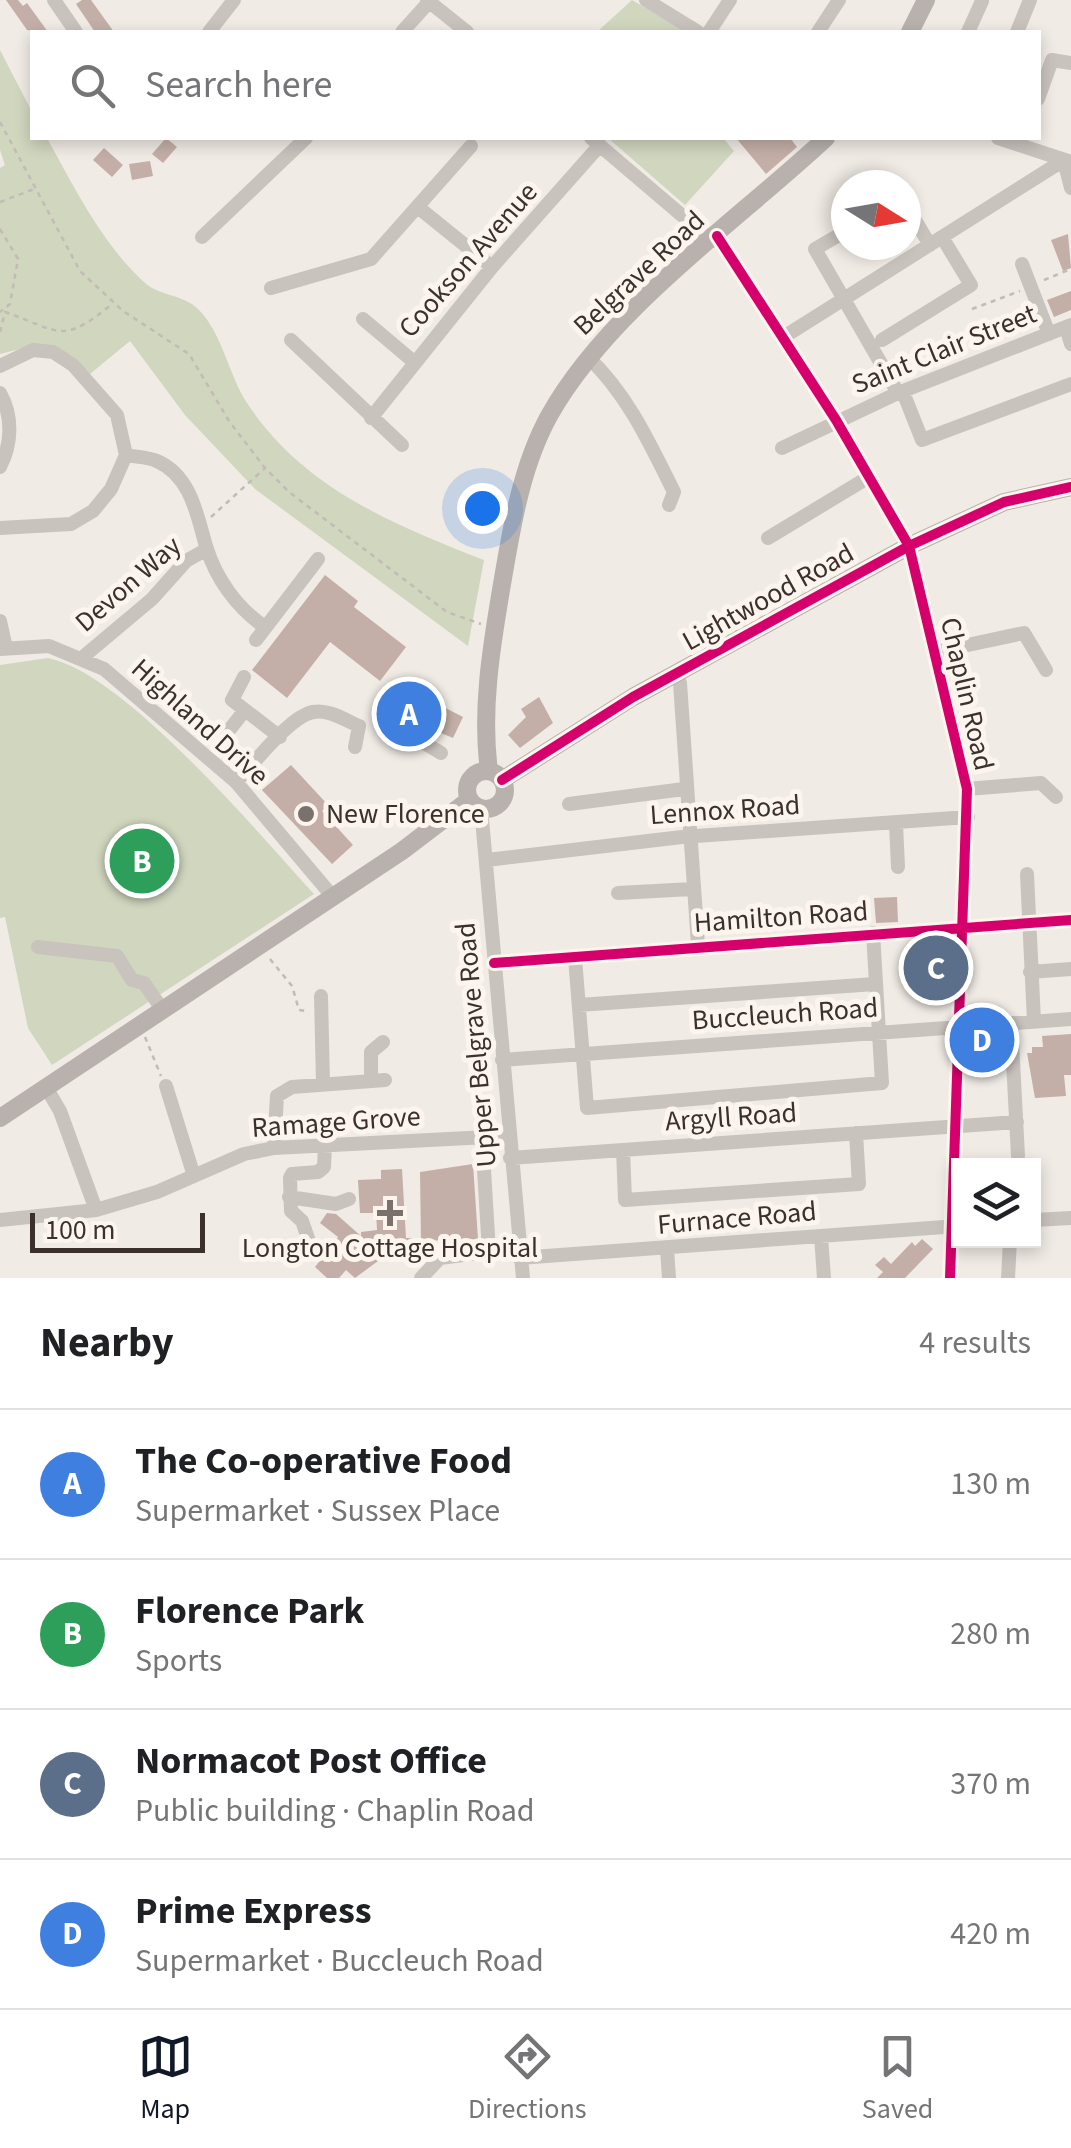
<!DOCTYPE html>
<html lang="en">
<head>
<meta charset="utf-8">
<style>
  body { margin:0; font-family:"Source Sans 3",sans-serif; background:#f2f2f2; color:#202124 }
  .controls { position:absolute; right:30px; bottom:30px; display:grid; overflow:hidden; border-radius:0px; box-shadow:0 5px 15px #0003 }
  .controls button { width:90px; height:90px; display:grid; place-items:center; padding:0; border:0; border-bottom:2px solid #e0e0e0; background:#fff; color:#202124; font:50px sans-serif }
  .compass { position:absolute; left:831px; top:170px; width:90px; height:90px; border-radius:50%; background:#fff; box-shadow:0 5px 15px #0003; rotate:101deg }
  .scale { position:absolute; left:30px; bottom:25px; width:175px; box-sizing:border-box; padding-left:10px; border:5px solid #3b302b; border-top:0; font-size:28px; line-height:35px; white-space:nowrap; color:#3b302b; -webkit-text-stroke:8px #fbf5ee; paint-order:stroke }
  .you { position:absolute; left:482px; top:508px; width:35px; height:35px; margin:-25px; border:8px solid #fff; border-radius:50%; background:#1a73e8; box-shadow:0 0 0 15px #1a73e833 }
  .badge { display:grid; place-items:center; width:65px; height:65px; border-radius:50%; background:#111827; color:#fff; font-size:32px; font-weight:700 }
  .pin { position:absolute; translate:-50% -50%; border:5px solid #fff; box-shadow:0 2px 10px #0006 }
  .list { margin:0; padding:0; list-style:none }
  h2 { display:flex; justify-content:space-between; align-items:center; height:130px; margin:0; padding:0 40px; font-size:42px }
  h2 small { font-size:32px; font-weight:400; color:#757577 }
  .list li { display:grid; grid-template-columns:65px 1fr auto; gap:30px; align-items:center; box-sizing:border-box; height:150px; padding:0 40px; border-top:2px solid #e0e0e0 }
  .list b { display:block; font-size:38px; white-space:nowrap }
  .list p { margin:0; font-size:32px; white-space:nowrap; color:#757577 }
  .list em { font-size:32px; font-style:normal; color:#757577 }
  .icon { flex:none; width:55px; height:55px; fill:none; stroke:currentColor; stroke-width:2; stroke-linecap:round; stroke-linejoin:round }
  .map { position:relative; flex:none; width:1071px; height:1278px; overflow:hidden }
  .search { position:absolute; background:#fff; box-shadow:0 5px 15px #0003; left:30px; right:30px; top:30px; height:110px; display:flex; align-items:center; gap:25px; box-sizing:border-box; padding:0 35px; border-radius:0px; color:#757577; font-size:38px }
  .sheet { height:730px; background:#fff }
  nav { display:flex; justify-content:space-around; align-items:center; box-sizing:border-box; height:140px; border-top:2px solid #e0e0e0; background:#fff; font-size:28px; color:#757577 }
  nav a { display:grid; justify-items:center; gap:5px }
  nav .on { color:#111827 }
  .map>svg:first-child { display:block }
  .green { fill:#d1d6bf }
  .building { fill:#c3afa7 }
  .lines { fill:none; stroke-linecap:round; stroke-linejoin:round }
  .path { stroke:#c2bbb6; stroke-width:2.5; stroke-dasharray:5 5; stroke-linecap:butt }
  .minor { stroke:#c9c3be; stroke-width:14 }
  .major { stroke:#b8b1ad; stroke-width:18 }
  .cycleway-casing { stroke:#fbf5ee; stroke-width:16 }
  .cycleway { stroke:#d6006c; stroke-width:10 }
  .poi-dot { fill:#7a716c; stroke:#fbf5ee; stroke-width:4 }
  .labels { text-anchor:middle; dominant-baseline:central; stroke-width:10; stroke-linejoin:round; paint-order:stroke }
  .street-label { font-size:28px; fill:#3b302b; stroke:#fbf5ee }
  .poi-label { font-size:28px; fill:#3b302b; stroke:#fbf5ee; text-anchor:start }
</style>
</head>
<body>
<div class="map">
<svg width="1071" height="1278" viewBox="0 0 1071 1278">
  <rect width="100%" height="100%" fill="#f0ebe5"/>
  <path class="green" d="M632,0L686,32H597Z
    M0,50L32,112V138H47C74,187 102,244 144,282C158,296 183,294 198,309C222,332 229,376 247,403C303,488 394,525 484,560L468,646L255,489L185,415L130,341L90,374L36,345L0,354V168L5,165L0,150Z
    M608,138H723L734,151L685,205Z
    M48,658C124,673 259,834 314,894L52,1065L28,1028L5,917L0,918V665Z"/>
  <path class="building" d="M6,0H18L23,6L27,3L48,32L27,30Z
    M82,0H91L114,32H95L76,4Z
    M166,138L177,147L163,163L152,154Z
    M736,138H790L797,147L766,174Z
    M104,148L123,165L112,177L93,160Z
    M150,161L153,176L132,180L129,164Z
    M1068,234L1071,268L1063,271L1051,240Z
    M1071,291V310L1054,317L1047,300Z
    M1028,308L1034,325L985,344L978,328Z
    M325,575L358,601L354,607L406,647L380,681L330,642L287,698L252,670Z
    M414,683L434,692L430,700L463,717L453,738L400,716Z
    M539,697L553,723L520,748L508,735L526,717L521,709Z
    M291,765L328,805L322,811L353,845L332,864L262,790Z
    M897,897L898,922L876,923L874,898Z
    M1071,1034V1075H1064L1066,1096L1035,1098L1027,1053H1032V1047H1043L1042,1036Z
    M473,1164L478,1239L421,1241L420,1172Z
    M402,1169L406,1238H416L414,1246L397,1247L355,1278L346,1270L339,1278H327L315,1267L338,1237L320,1223L327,1213L336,1214L361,1236V1232L377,1230L376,1213H360L358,1180L381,1179V1170Z
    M922,1239L933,1249L905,1278H877L883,1272L875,1265L884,1257L891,1264L912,1242L915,1246Z"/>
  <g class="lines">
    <path class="path" d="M0,122L80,271L123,311L189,354L229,421L265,468L289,492L447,612L481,624
      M0,202L34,189
      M0,229L18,259L10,304L0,312
      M1044,280L1071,269
      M972,309L1020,291
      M0,332L5,312C60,331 61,346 112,304
      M211,517L264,469
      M270,959L292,986L299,1010L307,1011
      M145,1037L161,1076"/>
    <path class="minor" d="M54,0L76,32
      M427,0L467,32
      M646,0L698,32
      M209,32L234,0
      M402,32L429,2
      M709,32L730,0
      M818,32L839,0
      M968,32L982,1
      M1017,32L1030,0
      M1038,99L1052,60L1071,63
      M591,138L712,241
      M998,138L1068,161
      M906,205L930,245
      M419,208L492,267
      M846,231L815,249L898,393
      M717,236L836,420L909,546L967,789L950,1278
      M202,237L306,138
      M1022,264L1049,334
      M271,288L371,259L471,146
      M363,319L414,362
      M1066,327L1071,344
      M782,338L1064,160L1071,188
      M291,340L402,445
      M882,340L971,285L942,237
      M588,357C628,395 650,444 674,492L669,505
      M0,366L33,350L53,352L73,365L117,415L126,455L111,489L93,511L71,524L0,528
      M903,392L922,440L1071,384
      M0,393C13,416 12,444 0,467
      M371,418L492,267L600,145
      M782,448L898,393L1071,325
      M126,455C135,457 148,457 157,461C191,476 197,515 206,546C216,579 237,608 265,627
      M768,538L869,477
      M0,621L6,648
      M256,640L318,559
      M0,649L49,646L104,669L236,782L333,897
      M935,652L1024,633L1046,670
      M83,657L152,599L186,561L207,549
      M674,674L680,683L698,945
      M244,677L232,700L280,737
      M400,694L386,720L441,753
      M227,733L245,710
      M236,782C253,765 290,716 313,712C329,709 345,720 359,726L355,747
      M967,789L1041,783L1056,797
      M569,804L684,789
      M481,808L523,1278
      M896,824L898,867
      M487,860L682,837L968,817
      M1027,874L1034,1021
      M618,893L692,889
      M38,947L117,956L132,980L144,983L162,1009
      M575,958L587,1108L882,1083L873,933
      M494,963L1071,920
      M1030,972L1071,969
      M321,996L323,1083
      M579,1005L875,984
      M1011,1023L1018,1156
      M502,1060L1071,1019
      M371,1081V1052L383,1042
      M166,1086L193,1173
      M47,1089L60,1111L96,1210
      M489,1137L483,1153L489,1252
      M274,1148L277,1096L292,1087L385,1080
      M623,1150L625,1200L859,1184L856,1133
      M510,1158L1017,1122
      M289,1197L336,1204L349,1199
      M0,1220L96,1210L157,1192L244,1154L274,1148L507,1136
      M1034,1220L1071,1218
      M821,1236L824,1278
      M310,1244L302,1221L291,1211L290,1178L292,1174L318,1172L324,1167L325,1145
      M667,1249L669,1278
      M519,1258L958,1226
      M421,1278L440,1258L518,1248
      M1008,1278L1010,1240"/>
    <path class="major" d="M910,32L926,0
      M467 790a19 19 0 1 1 38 0a19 19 0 1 1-38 0Z
      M489,771C481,711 491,649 501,590C511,532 520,469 549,416C608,310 737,221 826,138
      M502,780L633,697L909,546L1004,502L1071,487
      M0,1118L402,851L469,800"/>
    <g class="cycleway-casing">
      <path id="cycleway" d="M717,236L836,420L909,546L967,789L950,1278
        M502,780L633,697L909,546L1004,502L1071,487
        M494,963L1071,920"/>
    </g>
    <use href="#cycleway" class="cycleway"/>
  </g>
  <g class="poi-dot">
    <circle cx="306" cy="814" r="10"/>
    <path d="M385 1198h10v10h10v10h-10v10h-10v-10h-10v-10h10z"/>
  </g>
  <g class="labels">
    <g class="street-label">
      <text transform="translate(468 260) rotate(-49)">Cookson Avenue</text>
      <text transform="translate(639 273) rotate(-43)">Belgrave Road</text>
      <text transform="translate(944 349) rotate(-22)">Saint Clair Street</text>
      <text transform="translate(128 584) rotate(-41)">Devon Way</text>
      <text transform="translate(768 597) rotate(-29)">Lightwood Road</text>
      <text transform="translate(967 694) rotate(77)">Chaplin Road</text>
      <text transform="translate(200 722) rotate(42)">Highland Drive</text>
      <text transform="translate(725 810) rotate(-4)">Lennox Road</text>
      <text transform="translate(781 917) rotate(-4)">Hamilton Road</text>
      <text transform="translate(785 1014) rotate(-4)">Buccleuch Road</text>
      <text transform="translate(476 1045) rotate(-95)">Upper Belgrave Road</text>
      <text transform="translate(731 1117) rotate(-4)">Argyll Road</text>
      <text transform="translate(336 1122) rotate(-4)">Ramage Grove</text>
      <text transform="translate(737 1218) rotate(-5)">Furnace Road</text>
    </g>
    <g class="poi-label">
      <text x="326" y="814">New Florence</text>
      <text x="390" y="1248" text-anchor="middle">Longton Cottage Hospital</text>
    </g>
  </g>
</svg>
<div class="controls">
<button><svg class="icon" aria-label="layers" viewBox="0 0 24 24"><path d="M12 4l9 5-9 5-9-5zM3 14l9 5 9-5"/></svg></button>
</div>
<svg class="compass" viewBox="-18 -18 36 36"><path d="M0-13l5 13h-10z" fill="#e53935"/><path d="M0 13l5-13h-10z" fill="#757577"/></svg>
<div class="scale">100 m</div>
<div class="you"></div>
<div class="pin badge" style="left:409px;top:714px;background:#3f7fe0">A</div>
<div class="pin badge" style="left:142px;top:861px;background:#2e9e5b">B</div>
<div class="pin badge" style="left:936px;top:968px;background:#5c6f8a">C</div>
<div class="pin badge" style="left:982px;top:1040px;background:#3f7fe0">D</div>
<div class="search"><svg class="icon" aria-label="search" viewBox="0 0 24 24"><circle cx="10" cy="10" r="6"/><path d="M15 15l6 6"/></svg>Search here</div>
</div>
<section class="sheet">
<h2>Nearby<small>4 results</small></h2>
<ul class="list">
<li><span class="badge" style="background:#3f7fe0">A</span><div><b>The Co-operative Food</b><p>Supermarket · Sussex Place</p></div><em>130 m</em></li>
<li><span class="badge" style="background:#2e9e5b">B</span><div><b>Florence Park</b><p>Sports</p></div><em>280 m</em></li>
<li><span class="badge" style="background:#5c6f8a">C</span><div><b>Normacot Post Office</b><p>Public building · Chaplin Road</p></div><em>370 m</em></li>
<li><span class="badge" style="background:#3f7fe0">D</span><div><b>Prime Express</b><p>Supermarket · Buccleuch Road</p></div><em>420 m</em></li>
</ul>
</section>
<nav>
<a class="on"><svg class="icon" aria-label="map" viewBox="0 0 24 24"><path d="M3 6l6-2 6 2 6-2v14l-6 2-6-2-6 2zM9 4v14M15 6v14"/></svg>Map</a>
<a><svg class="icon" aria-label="directions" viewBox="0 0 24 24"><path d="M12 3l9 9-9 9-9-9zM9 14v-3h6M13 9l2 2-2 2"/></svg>Directions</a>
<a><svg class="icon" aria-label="saved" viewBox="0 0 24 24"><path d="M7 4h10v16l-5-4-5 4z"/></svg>Saved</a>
</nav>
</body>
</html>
